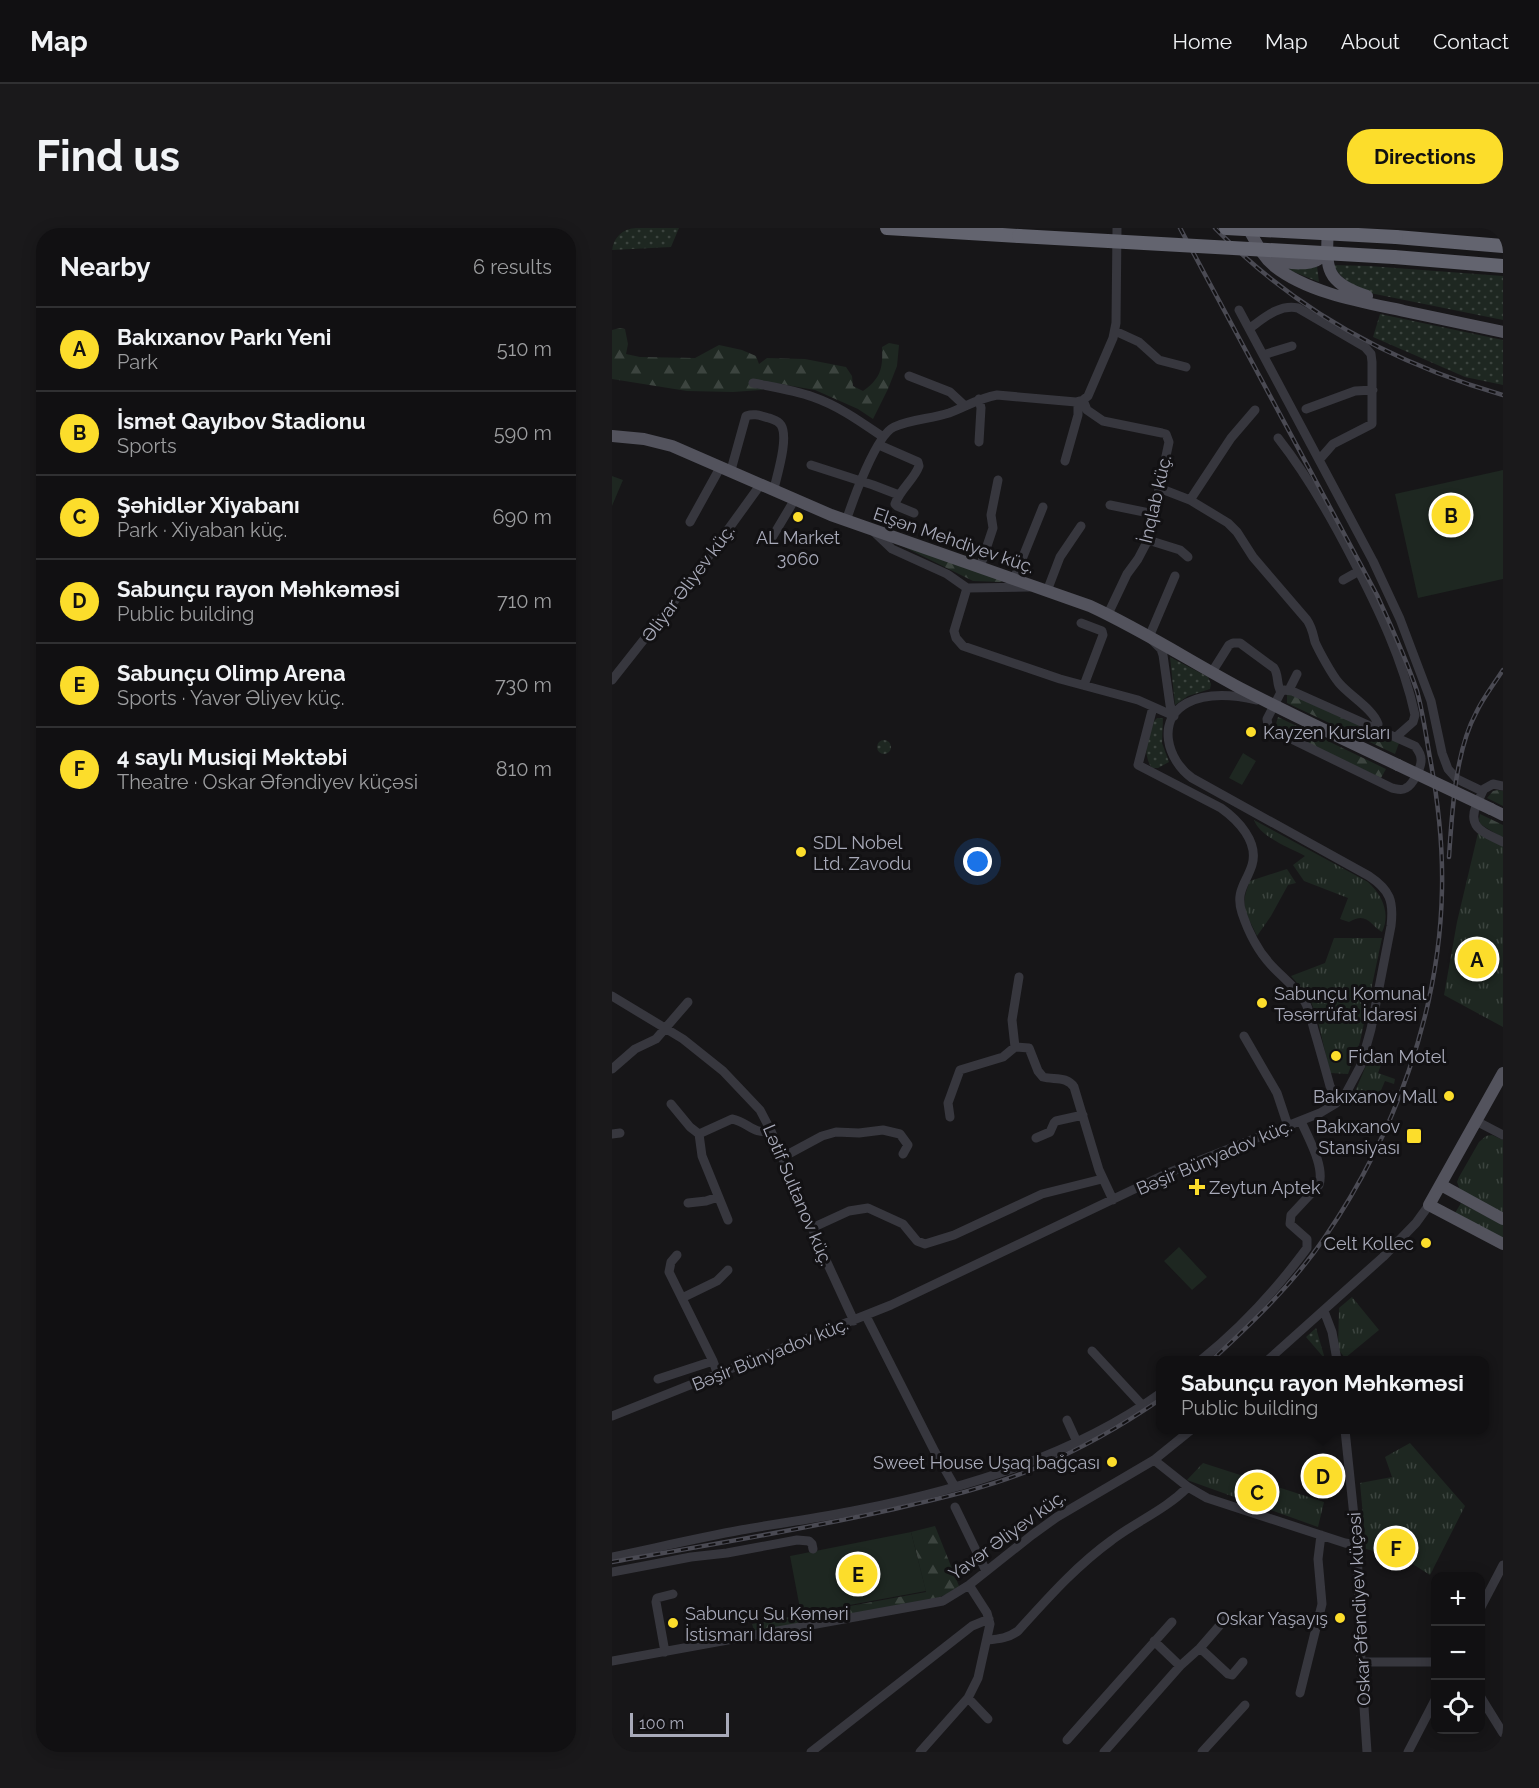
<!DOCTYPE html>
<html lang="en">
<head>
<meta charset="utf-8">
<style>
  body { margin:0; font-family:Raleway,sans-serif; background:#1a191b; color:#f1f3f6 }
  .controls { position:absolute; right:18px; bottom:18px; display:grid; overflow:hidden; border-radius:12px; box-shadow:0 3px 15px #0003 }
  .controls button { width:54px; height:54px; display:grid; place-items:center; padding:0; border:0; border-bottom:2px solid #303032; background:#111012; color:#f1f3f6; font:30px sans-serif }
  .scale { position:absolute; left:18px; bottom:15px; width:99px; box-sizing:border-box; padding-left:6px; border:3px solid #a8aab9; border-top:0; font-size:16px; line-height:21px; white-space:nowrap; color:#a8aab9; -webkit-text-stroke:4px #121113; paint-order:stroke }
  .you { position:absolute; left:366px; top:634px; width:21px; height:21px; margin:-15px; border:4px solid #fff; border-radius:50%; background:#1a73e8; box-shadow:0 0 0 9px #1a73e833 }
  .badge { display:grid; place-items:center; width:39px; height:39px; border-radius:50%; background:#fcdd2b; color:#111; font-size:20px; font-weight:700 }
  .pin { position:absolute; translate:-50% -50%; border:3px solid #fff; box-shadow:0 2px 6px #0006 }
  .popup { position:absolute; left:544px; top:1128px; width:333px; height:78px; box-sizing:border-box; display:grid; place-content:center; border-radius:12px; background:#111012; filter:drop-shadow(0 2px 4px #0005); font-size:20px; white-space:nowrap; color:#9c9d9f }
  .popup b { font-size:22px; color:#f1f3f6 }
  .popup::after { content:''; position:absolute; left:50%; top:100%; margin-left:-12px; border:12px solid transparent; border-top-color:#111012 }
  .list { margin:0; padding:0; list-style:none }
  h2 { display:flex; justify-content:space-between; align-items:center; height:78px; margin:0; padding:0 24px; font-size:26px }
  h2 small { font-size:20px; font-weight:400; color:#9c9d9f }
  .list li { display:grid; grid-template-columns:39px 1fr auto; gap:18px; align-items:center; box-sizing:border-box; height:84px; padding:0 24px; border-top:2px solid #303032 }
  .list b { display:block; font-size:22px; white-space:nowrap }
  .list p { margin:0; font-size:20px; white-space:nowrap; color:#9c9d9f }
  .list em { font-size:20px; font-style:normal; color:#9c9d9f }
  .icon { flex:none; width:33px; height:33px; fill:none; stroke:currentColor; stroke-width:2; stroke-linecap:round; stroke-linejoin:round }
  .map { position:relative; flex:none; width:891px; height:1524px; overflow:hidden; border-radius:24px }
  header { display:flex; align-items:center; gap:36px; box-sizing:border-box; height:84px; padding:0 30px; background:#111012; border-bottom:2px solid #303032 }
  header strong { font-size:28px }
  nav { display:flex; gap:33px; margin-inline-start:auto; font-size:21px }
  .intro { display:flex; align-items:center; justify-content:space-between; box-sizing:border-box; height:144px; padding:0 36px }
  h1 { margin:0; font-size:42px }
  .button { padding:15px 27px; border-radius:24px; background:#fcdd2b; color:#111; font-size:21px; font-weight:700 }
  main { display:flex; gap:36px; padding:0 36px }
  aside { flex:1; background:#111012; border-radius:24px; box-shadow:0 3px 15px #0003 }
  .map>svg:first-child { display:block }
  .grass { fill:url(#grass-dots) }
  .forest { fill:url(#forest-firs) }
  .park { fill:url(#park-tufts) }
  .garden { fill:#1e2721 }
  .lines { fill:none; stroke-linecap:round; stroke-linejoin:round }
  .minor { stroke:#37373e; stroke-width:9 }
  .major { stroke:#53535d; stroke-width:12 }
  .highway { stroke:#63646f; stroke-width:14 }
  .rail-casing { stroke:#4a4a53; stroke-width:4.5 }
  .rail { stroke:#121113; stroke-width:2; stroke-dasharray:7; stroke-linecap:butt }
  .major-bridge { stroke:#53535d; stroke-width:12 }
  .highway-bridge { stroke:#63646f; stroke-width:14 }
  .poi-dot { fill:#fcdd2b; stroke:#121113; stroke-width:2 }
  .labels { text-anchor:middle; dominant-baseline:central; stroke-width:6; stroke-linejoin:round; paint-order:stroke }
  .street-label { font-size:18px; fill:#a8aab9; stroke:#121113 }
  .poi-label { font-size:18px; fill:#a8aab9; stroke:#121113; text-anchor:start }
</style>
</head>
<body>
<header>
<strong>Map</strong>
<nav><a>Home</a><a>Map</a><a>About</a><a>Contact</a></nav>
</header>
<div class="intro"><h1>Find us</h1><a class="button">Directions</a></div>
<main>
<aside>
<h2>Nearby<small>6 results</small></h2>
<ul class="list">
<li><span class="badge">A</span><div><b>Bakıxanov Parkı Yeni</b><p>Park</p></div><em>510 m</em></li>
<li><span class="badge">B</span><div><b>İsmət Qayıbov Stadionu</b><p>Sports</p></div><em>590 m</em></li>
<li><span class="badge">C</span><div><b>Şəhidlər Xiyabanı</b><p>Park · Xiyaban küç.</p></div><em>690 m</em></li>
<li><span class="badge">D</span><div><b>Sabunçu rayon Məhkəməsi</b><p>Public building</p></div><em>710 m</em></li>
<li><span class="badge">E</span><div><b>Sabunçu Olimp Arena</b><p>Sports · Yavər Əliyev küç.</p></div><em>730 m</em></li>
<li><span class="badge">F</span><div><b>4 saylı Musiqi Məktəbi</b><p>Theatre · Oskar Əfəndiyev küçəsi</p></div><em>810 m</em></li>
</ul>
</aside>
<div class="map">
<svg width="891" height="1524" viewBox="0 0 891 1524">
  <defs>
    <pattern id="grass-dots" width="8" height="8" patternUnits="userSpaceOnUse" patternTransform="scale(1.5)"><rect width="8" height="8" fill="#1e2721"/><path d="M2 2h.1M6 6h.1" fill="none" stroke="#3c443f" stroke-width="1.8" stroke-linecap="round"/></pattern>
    <pattern id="forest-firs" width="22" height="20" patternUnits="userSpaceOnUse" patternTransform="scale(1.5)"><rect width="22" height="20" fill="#1e2721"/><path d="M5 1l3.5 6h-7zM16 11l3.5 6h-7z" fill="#3c443f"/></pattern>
    <pattern id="park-tufts" width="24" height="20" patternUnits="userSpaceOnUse" patternTransform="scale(1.5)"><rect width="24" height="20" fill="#1e2721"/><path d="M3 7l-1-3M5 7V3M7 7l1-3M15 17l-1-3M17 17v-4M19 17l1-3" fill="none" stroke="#3c443f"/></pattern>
  </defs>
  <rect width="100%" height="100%" fill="#171618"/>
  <path class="grass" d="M0,0H67L59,19L0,22Z
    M669,37L705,38L707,54L677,42Z
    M721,37L757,38L891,48V92L758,65C742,58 731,53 721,37Z
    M768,86L891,112V157L853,149L761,109Z
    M558,429L596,449L599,456L598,461L576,468L563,477Z
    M545,490H551L550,515L557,534L546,540H540C530,528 534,500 545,490Z
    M265 519a7 7 0 1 1 14 0a7 7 0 1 1-14 0Z
    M704,1100L713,1131L694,1109Z"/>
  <path class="forest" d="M8,100L13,101L16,116L14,126L28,129L83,130L107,117L130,122L144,128L147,136L155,130L193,131L234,139L240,148L241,158L251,163C269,150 271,140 270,119L277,115L287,117L285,138L276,161L261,191L246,181L203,162L163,155L149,162L121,164L75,163L0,151V102Z
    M282,314L393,352L388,354L361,353Z
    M675,464L787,515L783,526L675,475Z
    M666,489L774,541L769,550L667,502L664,496Z
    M886,562L891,563V578L875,570L881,563Z
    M868,586L891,597V610L868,596L867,591Z
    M323,1298L347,1358L335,1366L321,1372L143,1405L140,1396L314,1364L299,1304Z"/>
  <path class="park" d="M642,592L756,654C770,667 779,685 770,704C758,697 755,683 737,694L728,691L736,670L692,653L681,637L693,628C678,620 648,609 642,592Z
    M866,605L891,618V799L832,767L845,694Z
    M675,641L684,655L676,657L659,688L645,708C634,684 627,679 638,653Z
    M722,710H770L748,814L736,846L718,845L705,789L697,769L679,748L713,735Z
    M756,833L769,837L766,845L783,851L782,856L773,853L767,867L771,869L767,876L742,866Z
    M880,907L891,912V986L848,962L845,954L847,949L867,914L874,908Z
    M849,975L891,997V1011L843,985Z
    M740,1069L767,1102L733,1130L726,1121L727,1080Z
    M798,1215L853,1278L818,1347L772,1318L769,1325L754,1321L748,1255L780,1249L773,1229Z
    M591,1235L712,1274L706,1299L575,1252Z"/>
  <path class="garden" d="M891,242V351L806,370L783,266Z
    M0,248L11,252L0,278Z
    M631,525L644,533L630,557L617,550Z
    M567,1019L595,1049L580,1062L552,1033Z
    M299,1304L314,1363L189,1386L178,1328Z"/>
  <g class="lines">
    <path class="minor" d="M627,82L761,333L788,391L819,473L830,525L836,541L845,551L870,563
      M638,100C652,90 667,76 686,80L753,119L759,126L760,134V196L721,216L707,232
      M503,103L527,114L547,132L574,139
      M651,127L680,118
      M297,148L338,164L353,178
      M141,155C161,159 182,162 201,169C227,178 249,194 271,209
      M471,172L475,182L491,193L550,205L554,206L557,214L536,312L526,331L515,346L496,386
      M694,181L743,163L761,162
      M666,210C695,247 719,289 740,330C766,380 791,432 803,487L801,494L784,509
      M367,214L369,180L367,171
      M267,217L306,234L307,238C302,252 288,261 283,276L285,278L302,285
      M453,233L466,187V174
      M199,237L261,257L287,267
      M119,242L134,188C143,185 149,188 157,190C162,192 166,192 169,197C177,210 165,247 162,261
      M547,260L578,272L616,295L625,304L641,329L695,392C700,399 701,406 703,414C707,423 720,447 727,455C738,468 761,481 766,496L764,501
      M578,272L619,210L643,182
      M498,277L542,286
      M234,293C241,272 264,207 282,199C299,191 319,191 337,185C353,179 367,170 385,167L464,174L471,172L476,168L501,110L504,95L505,0
      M78,294L109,238
      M260,302L280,321L335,346L355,360L417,359
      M536,312L568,322L576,329
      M158,313L183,271
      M368,339L381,300L379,287L386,252
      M402,351L431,279
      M731,352L747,343
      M355,360L342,403L344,410L351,418L448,451L526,472L562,488
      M435,363L448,329L469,298
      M469,395L490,403L491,407L472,457
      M600,444L617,417L621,415H628L662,440C667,447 664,456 669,464
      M0,452L86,343L149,256
      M672,462L680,463L803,518C806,522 809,526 809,531C810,538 801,557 794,560C790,563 785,561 780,560L661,502L656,497L655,491L669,464Z
      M677,462L685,446
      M541,479L526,537L609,580C626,592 647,614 640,637C634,656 623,663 630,685C636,703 646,723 659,737C670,749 685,760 693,774C698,783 700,795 703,805C708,822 713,840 718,858L723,868L727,872
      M562,488L558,477L551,427L549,421L537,409L563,348
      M891,558L881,556L872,561C869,566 867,572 864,578C855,601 874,605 891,614
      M0,768L71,811L111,843L148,882L159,903L212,1028L242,1093
      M632,808L665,865L676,898
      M403,819L400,792L407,749
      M0,841L23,821L44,811L76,774
      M59,876L78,899L87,906
      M338,889L336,875L348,842L391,829L403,819L417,820L426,843L431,849C442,852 455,848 462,859L487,942L501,972
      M864,893L891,907
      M0,906L8,905
      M424,910L438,904L442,895L444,893L471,887
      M171,929L210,908L224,904L247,905L271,902L288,906L296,917L291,926
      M76,975L94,973L106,969
      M116,992L90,928L87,906L120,891C136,894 141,907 159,903
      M200,1000L237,983L256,980L291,996L305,1013L313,1016L342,1007L430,966L490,951
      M65,1027L59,1034L57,1044L101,1133L106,1147
      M70,1070L105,1053L116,1042
      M712,1083L720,1104L725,1132
      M254,1088L323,1224L343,1259
      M480,1123L531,1178
      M589,1132C630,1099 664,1062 695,1020V1011L678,996L679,987L707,957C713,938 696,910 689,893
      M656,1132L771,1029L804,995L817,977
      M46,1151L101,1133
      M0,1188L279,1077L556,945L708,885L723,876L734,865L749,837L759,801L779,698C782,673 778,662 757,648L580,550C555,532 544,492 575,475C596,464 623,467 645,472
      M455,1192L465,1214
      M733,1202L745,1317L749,1434L755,1524
      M542,1232L576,1259L595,1270L733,1315L745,1317
      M343,1279L374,1343
      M0,1329C43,1320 86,1310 129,1302C168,1295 207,1290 246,1282C349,1262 463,1227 549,1165
      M0,1344L79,1329L115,1325L185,1312L197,1313L200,1316L201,1321
      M868,1381L891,1337
      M375,1412C388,1411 396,1410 406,1403C436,1370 464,1338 500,1312C525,1293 553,1282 576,1259
      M542,1413L568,1438
      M588,1420L616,1446L620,1447L631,1434
      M53,1424L44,1374L45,1370L61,1366
      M0,1433L331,1373L357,1357L420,1307L445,1289L542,1232L579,1202
      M749,1434H824
      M688,1465L710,1376L706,1331L709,1307
      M868,1468L891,1505
      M356,1470L376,1491
      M455,1512L560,1394
      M199,1524L360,1398L377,1391
      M308,1524L356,1470L366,1450L378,1396L375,1385L357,1357
      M492,1524L568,1438L588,1420L615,1389
      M590,1524L633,1477
      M796,1524L824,1470"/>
    <path class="major" d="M636,0C644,14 650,28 662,38C696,65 750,74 792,83C825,90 858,97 891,104
      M716,0C714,40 712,54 755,68
      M656,29C673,36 704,41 715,23
      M0,208L32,211L60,218L219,287L478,378C530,402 578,433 628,460C680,487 733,512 786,537
      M879,581L891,587
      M891,845L817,977L891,1016
      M829,957L891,991"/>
    <path class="highway" d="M275,0L407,8
      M784,9L891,18
      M782,29L891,38"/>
    <g class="rail-casing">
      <path id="rail" d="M568,0L765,367C779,398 794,430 805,463C811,485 814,508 818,530C826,573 831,616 830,661C828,784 782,908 713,1009C682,1055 641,1094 600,1132
        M603,0C683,83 781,135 891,167
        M837,629C840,585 843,524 864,485C871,470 882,456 891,442
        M0,1334C91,1318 182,1303 273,1283C325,1271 377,1260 426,1239C469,1221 511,1197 549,1171"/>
    </g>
    <use href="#rail" class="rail"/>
    <path class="major-bridge" d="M786,537L879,581"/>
    <path class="highway-bridge" d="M614,0L784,9
      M407,8L782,29"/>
  </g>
  <g class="poi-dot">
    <circle cx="186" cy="289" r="6"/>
    <circle cx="639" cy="504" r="6"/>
    <circle cx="189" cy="624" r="6"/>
    <circle cx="650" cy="775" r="6"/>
    <circle cx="724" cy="828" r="6"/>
    <circle cx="837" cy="868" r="6"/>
    <rect x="794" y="900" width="16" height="16" rx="3"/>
    <path d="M582 950h6v6h6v6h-6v6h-6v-6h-6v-6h6z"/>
    <circle cx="814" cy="1015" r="6"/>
    <circle cx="500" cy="1234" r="6"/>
    <circle cx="728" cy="1390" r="6"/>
    <circle cx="61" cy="1395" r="6"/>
  </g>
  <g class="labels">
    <g class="street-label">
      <text transform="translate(543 271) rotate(-77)">İnqlab küç.</text>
      <text transform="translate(342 312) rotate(19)">Elşən Mehdiyev küç.</text>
      <text transform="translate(76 355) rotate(-53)">Əliyar Əliyev küç.</text>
      <text transform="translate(602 929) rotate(-23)">Bəşir Bünyadov küç.</text>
      <text transform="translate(186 967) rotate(67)">Lətif Sultanov küç.</text>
      <text transform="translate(158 1126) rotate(-22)">Bəşir Bünyadov küç.</text>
      <text transform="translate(395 1307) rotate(-36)">Yavər Əliyev küç.</text>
      <text transform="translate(747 1381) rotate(-93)">Oskar Əfəndiyev küçəsi</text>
    </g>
    <g class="poi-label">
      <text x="186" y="309" text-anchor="middle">AL Market<tspan x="186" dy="21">3060</tspan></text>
      <text x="651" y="504">Kayzen Kursları</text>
      <text x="201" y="614">SDL Nobel<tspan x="201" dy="21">Ltd. Zavodu</tspan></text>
      <text x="662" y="765">Sabunçu Komunal<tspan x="662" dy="21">Təsərrüfat İdarəsi</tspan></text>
      <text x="736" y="828">Fidan Motel</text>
      <text x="825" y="868" text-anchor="end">Bakıxanov Mall</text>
      <text x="788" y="898" text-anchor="end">Bakıxanov<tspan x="788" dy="21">Stansiyası</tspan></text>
      <text x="597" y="959">Zeytun Aptek</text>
      <text x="802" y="1015" text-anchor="end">Celt Kollec</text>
      <text x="488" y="1234" text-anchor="end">Sweet House Uşaq bağçası</text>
      <text x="73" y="1385">Sabunçu Su Kəməri<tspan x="73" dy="21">İstismarı İdarəsi</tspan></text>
      <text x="716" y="1390" text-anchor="end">Oskar Yaşayış</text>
    </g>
  </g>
</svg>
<div class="controls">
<button>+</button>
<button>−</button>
<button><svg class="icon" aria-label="locate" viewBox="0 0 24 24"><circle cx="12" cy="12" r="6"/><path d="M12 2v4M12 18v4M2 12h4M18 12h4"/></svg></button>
</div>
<div class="scale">100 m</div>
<div class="you"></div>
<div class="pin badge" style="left:865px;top:731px">A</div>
<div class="pin badge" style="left:839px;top:287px">B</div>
<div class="pin badge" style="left:645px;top:1264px">C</div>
<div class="pin badge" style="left:711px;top:1248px">D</div>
<div class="popup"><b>Sabunçu rayon Məhkəməsi</b>Public building</div>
<div class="pin badge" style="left:246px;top:1346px">E</div>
<div class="pin badge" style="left:784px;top:1320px">F</div>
</div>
</main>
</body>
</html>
